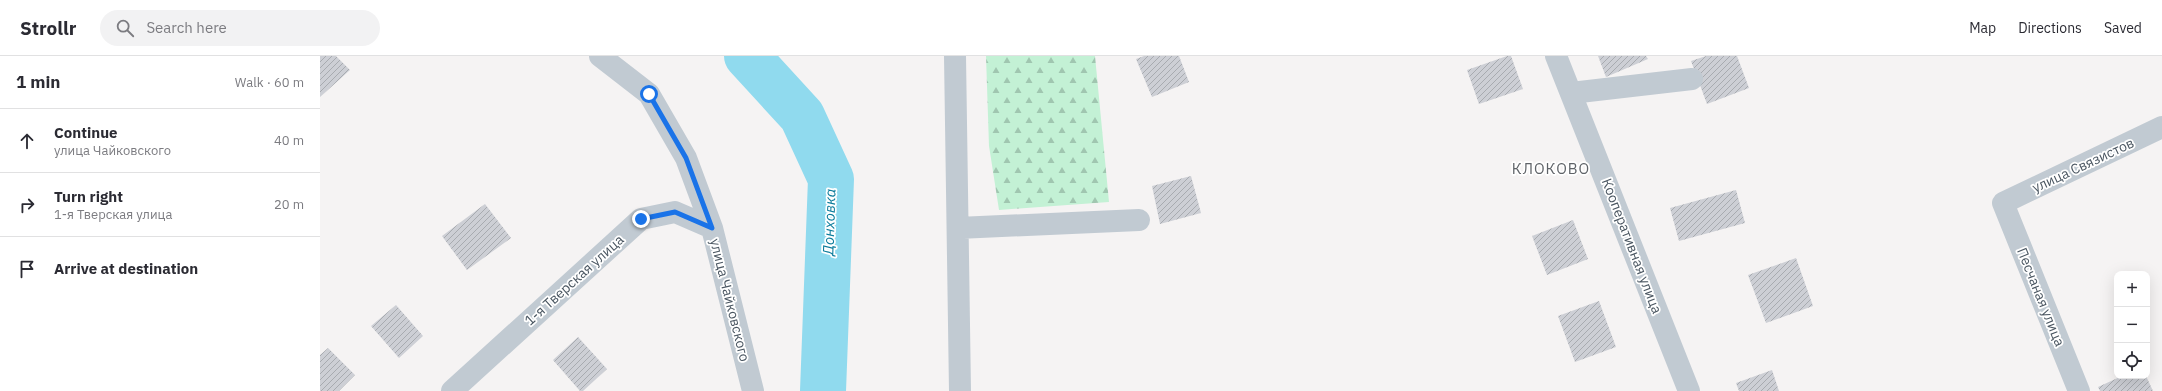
<!DOCTYPE html>
<html lang="en">
<head>
<meta charset="utf-8">
<style>
  body { margin:0; font-family:"IBM Plex Sans",sans-serif; background:#f2f2f3; color:#2b2b33 }
  .controls { position:absolute; right:12px; bottom:12px; display:grid; overflow:hidden; border-radius:8px; box-shadow:0 4px 16px #0002 }
  .controls button { width:36px; height:36px; display:grid; place-items:center; padding:0; border:0; border-bottom:1px solid #e1e1e2; background:#fff; color:#2b2b33; font:20px sans-serif }
  .stop { position:absolute; width:12px; height:12px; margin:-9px; border:3px solid #1a73e8; border-radius:50%; background:#fff }
  .stop.end { background:#1a73e8; border-color:#fff; box-shadow:0 1px 4px #0008 }
  .list { margin:0; padding:0; list-style:none }
  h2 { display:flex; justify-content:space-between; align-items:center; height:52px; margin:0; padding:0 16px; font-size:17px }
  h2 small { font-size:13px; font-weight:400; color:#7c7c81 }
  .list li { display:grid; grid-template-columns:26px 1fr auto; gap:12px; align-items:center; box-sizing:border-box; height:64px; padding:0 16px; border-top:1px solid #e1e1e2 }
  .list b { display:block; font-size:15px; white-space:nowrap }
  .list p { margin:0; font-size:13px; white-space:nowrap; color:#7c7c81 }
  .list em { font-size:13px; font-style:normal; color:#7c7c81 }
  .icon { flex:none; width:22px; height:22px; fill:none; stroke:currentColor; stroke-width:2; stroke-linecap:round; stroke-linejoin:round }
  .map { position:relative; flex:none; width:1842px; height:335px; overflow:hidden }
  header { display:flex; align-items:center; gap:24px; box-sizing:border-box; height:56px; padding:0 20px; background:#fff; border-bottom:1px solid #e1e1e2 }
  header strong { font-size:19px }
  nav { display:flex; gap:22px; margin-inline-start:auto; font-size:14px }
  .search { width:280px; height:36px; background:#f2f2f3; display:flex; align-items:center; gap:10px; box-sizing:border-box; padding:0 14px; border-radius:22px; color:#7c7c81; font-size:15px }
  main { display:flex }
  aside { flex:1; background:#fff }
  .map>svg:first-child { display:block }
  .forest { fill:url(#forest-firs) }
  .lines { fill:none; stroke-linecap:round; stroke-linejoin:round }
  .river { stroke:#90daee; stroke-width:46 }
  .building { fill:url(#building-hatch) }
  .minor { stroke:#c1cad2; stroke-width:22 }
  .route { stroke:#1a73e8; stroke-width:5 }
  .labels { text-anchor:middle; dominant-baseline:central; stroke-width:3.5; stroke-linejoin:round; paint-order:stroke }
  .street-label { font-size:14px; fill:#4a5661; stroke:#fff }
  .neighbourhood-label { font-size:15px; letter-spacing:1px; fill:#5f6368; stroke:#fff }
  .water-label { font-size:15px; font-style:italic; fill:#0c7c9b; stroke:#fff }
</style>
</head>
<body>
<header>
<strong>Strollr</strong>
<div class="search"><svg class="icon" aria-label="search" viewBox="0 0 24 24"><circle cx="10" cy="10" r="6"/><path d="M15 15l6 6"/></svg>Search here</div>
<nav><a>Map</a><a>Directions</a><a>Saved</a></nav>
</header>
<main>
<aside>
<h2>1 min<small>Walk · 60 m</small></h2>
<ul class="list">
<li><svg class="icon" aria-label="ahead" viewBox="0 0 24 24"><path d="M12 20V5M6 11l6-6 6 6"/></svg><div><b>Continue</b><p>улица Чайковского</p></div><em>40 m</em></li>
<li><svg class="icon" aria-label="right" viewBox="0 0 24 24"><path d="M7 20v-9h11M14 6l5 5-5 5"/></svg><div><b>Turn right</b><p>1-я Тверская улица</p></div><em>20 m</em></li>
<li><svg class="icon" aria-label="arrive" viewBox="0 0 24 24"><path d="M6 21V4h12l-3 4 3 4H6"/></svg><div><b>Arrive at destination</b></div></li>
</ul>
</aside>
<div class="map">
<svg width="1842" height="335" viewBox="0 0 1842 335">
  <defs>
    <pattern id="forest-firs" width="22" height="20" patternUnits="userSpaceOnUse"><rect width="22" height="20" fill="#c3f1d5"/><path d="M5 1l3.5 6h-7zM16 11l3.5 6h-7z" fill="#a0c6b0"/></pattern>
    <pattern id="building-hatch" width="6" height="6" patternUnits="userSpaceOnUse"><rect width="6" height="6" fill="#cdcfd5"/><path d="M-1 1l2-2M0 6l6-6M5 7l2-2" fill="none" stroke="#a8abb0"/></pattern>
  </defs>
  <rect width="100%" height="100%" fill="#f5f3f3"/>
  <path class="forest" d="M666,0H775L789,146L679,154L669,90Z"/>
  <g class="lines">
    <path class="river" d="M427,0L482,60L511,123L503,335"/>
  </g>
  <path class="building" d="M0,0H16L30,14L0,41Z
    M824,0H859L869,26L832,41L816,3Z
    M1187,0H1191L1203,33L1159,48L1147,14Z
    M1278,0H1326L1328,3L1286,21Z
    M1386,0H1417L1429,32L1387,48L1371,5Z
    M871,120L881,157L840,168L832,130Z
    M1416,134L1425,167L1359,185L1350,152Z
    M165,148L191,182L147,214L122,180Z
    M1253,164L1268,203L1227,219L1212,180Z
    M1476,202L1493,250L1446,267L1428,219Z
    M1279,245L1296,291L1255,306L1238,260Z
    M76,249L103,280L79,302L51,270Z
    M258,281L287,313L263,335H260L233,304Z
    M8,292L35,319L19,335H0V299Z
    M1452,314L1459,335H1419L1416,327Z
    M1802,320H1826L1833,335H1780L1778,331Z"/>
  <g class="lines">
    <path class="minor" d="M280,0L329,38L366,102L392,172L433,335
      M635,0L640,335
      M1236,0L1369,335
      M1251,37L1372,23
      M638,172L819,164
      M132,335L321,163L355,156L392,172
      M1759,335L1683,147L1842,71"/>
  </g>
  <g class="lines">
    <path class="route" d="M321,163L355,156L392,172L366,102L329,38"/>
  </g>
  <g class="labels">
    <g class="street-label">
      <text transform="translate(1763 109) rotate(-25)">улица Связистов</text>
      <text transform="translate(1312 190) rotate(69)">Кооперативная улица</text>
      <text transform="translate(254 224) rotate(-42)">1-я Тверская улица</text>
      <text transform="translate(1721 241) rotate(68)">Песчаная улица</text>
      <text transform="translate(410 244) rotate(76)">улица Чайковского</text>
    </g>
    <g class="neighbourhood-label">
      <text x="1231" y="112">КЛОКОВО</text>
    </g>
    <g class="water-label">
      <text transform="translate(509 166) rotate(-88)">Донховка</text>
    </g>
  </g>
</svg>
<div class="controls">
<button>+</button>
<button>−</button>
<button><svg class="icon" aria-label="locate" viewBox="0 0 24 24"><circle cx="12" cy="12" r="6"/><path d="M12 2v4M12 18v4M2 12h4M18 12h4"/></svg></button>
</div>
<div class="stop" style="left:329px;top:38px"></div>
<div class="stop end" style="left:321px;top:163px"></div>
</div>
</main>
</body>
</html>
